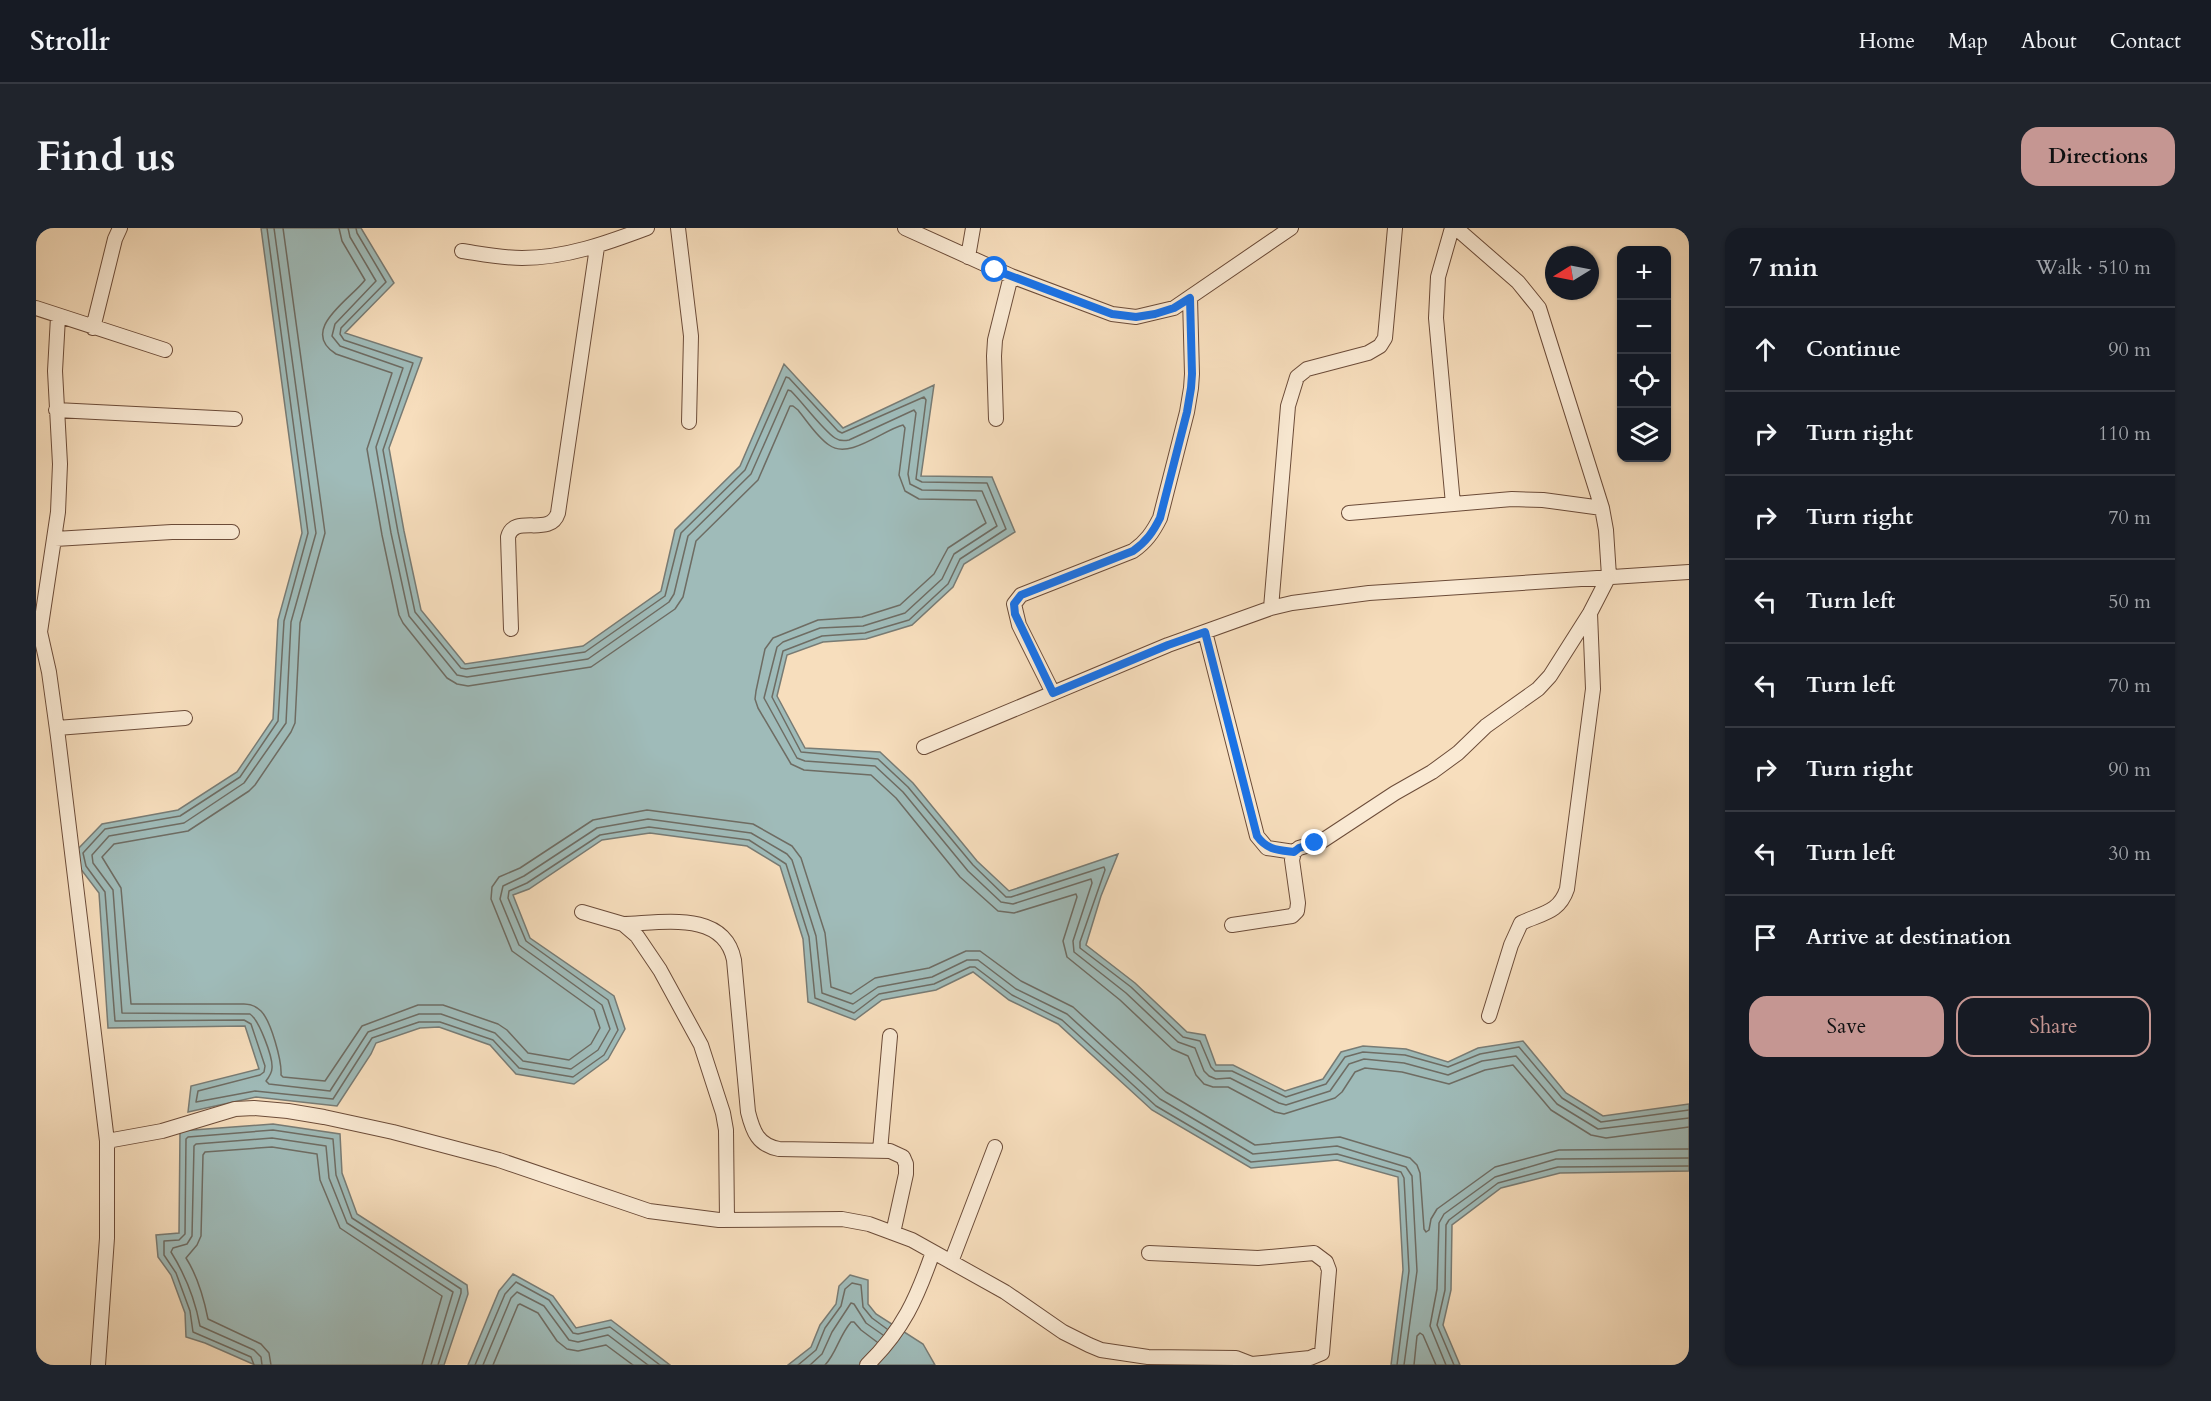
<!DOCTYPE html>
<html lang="en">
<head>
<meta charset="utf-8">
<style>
  body { margin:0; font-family:Cardo,serif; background:#20242c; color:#f1f3f6 }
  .controls { position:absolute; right:18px; top:18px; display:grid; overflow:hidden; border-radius:12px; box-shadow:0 2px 4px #0004 }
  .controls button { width:54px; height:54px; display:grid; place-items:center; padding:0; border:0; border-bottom:2px solid #363941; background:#171b24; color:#f1f3f6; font:30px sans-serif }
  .compass { position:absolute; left:1509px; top:18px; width:54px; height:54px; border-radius:50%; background:#171b24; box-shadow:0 2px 4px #0004; rotate:260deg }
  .stop { position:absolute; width:18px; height:18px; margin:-14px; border:4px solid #1a73e8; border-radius:50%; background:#fff }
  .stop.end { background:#1a73e8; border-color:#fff; box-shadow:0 2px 6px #0008 }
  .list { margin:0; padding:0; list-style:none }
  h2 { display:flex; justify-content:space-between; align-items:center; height:78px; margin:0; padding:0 24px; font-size:26px }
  h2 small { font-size:20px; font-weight:400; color:#9ea1a6 }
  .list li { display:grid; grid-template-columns:39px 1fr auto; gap:18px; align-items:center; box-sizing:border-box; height:84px; padding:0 24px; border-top:2px solid #363941 }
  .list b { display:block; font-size:22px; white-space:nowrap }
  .list em { font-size:20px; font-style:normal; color:#9ea1a6 }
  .actions { display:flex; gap:12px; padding:18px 24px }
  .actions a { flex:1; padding:14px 0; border:2px solid #c59692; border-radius:18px; text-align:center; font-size:21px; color:#c59692 }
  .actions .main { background:#c59692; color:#111 }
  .icon { flex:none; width:33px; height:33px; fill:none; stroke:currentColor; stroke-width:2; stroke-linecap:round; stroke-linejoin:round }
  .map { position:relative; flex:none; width:1653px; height:1137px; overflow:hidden; border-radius:18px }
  header { display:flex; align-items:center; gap:36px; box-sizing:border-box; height:84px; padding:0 30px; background:#171b24; border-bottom:2px solid #363941 }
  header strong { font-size:28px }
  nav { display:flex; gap:33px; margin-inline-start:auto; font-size:21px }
  .intro { display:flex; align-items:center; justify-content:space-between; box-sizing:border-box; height:144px; padding:0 36px }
  h1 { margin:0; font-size:42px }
  .button { padding:15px 27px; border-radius:18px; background:#c59692; color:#111; font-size:21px; font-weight:700 }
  main { display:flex; gap:36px; padding:0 36px }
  aside { flex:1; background:#171b24; border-radius:18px; box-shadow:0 2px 4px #0004 }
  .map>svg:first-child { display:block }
  .water { fill:#9fbbb9; stroke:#787b74; stroke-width:1.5 }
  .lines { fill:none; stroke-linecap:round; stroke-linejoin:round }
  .shore { stroke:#6e6c63; stroke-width:1.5 }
  .minor-casing { stroke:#6c4c39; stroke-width:16 }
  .minor { stroke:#faead4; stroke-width:14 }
  .route { stroke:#1a73e8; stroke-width:8 }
</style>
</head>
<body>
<header>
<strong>Strollr</strong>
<nav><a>Home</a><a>Map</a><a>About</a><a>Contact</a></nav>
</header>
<div class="intro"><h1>Find us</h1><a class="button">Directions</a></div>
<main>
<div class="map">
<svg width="1653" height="1137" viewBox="0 0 1653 1137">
  <rect width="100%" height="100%" fill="#f7debd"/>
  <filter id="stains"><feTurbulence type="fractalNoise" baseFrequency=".00333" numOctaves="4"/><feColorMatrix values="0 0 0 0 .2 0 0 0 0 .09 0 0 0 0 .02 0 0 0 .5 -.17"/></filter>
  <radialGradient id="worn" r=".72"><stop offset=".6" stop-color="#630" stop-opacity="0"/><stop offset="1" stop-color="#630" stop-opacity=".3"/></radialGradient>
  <path class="water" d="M225,0H325L358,55L309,105L386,130L353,220L368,303L385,382L429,436L547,418L625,363L639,302L704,238L748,136L807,200L898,157L885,248L956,249L979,304L928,336L917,359L876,397L830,411L787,414L751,427L741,468L769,520L844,524L877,555L941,633L973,663L1082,626L1065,668L1050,717L1099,755L1151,804L1169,807L1180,837H1197L1249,863L1287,851L1305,824L1327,818L1370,821L1412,834L1442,820L1487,813L1530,865L1567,888L1653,876V943L1524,945L1465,960L1416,997L1415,1062L1407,1097L1424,1137H1355L1367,1042L1362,949L1301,932L1215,940L1116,882L1022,796L973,772L937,744L900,762L846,772L819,792L772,774L767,711L744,638L711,618L614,605L566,612L493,661L477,667L494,710L578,768L589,801L572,831L538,856L480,846L454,817L403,799L384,800L340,815L335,826L301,878L220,869L152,884L155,858L223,841L209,798L72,800L63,665L44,640L40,623L66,596L142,582L201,544L237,491L242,392L266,305Z
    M237,896L304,906L306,945L321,986L431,1057L432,1066L408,1137H219L169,1115L150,1109L149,1085L135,1047L122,1029L120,1007L143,1005L144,903Z
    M477,1046L517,1068L540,1100L575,1092L634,1137H432L463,1063Z
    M814,1047L832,1052V1076L840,1086L887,1116L899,1137H752L775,1119L784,1097L800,1076L803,1058Z"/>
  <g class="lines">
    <path class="shore" d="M231,0L272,305L248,393L242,493L204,549L144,588L69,601L47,625L50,638L69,664L79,793L208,792L215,796L229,838L228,844L224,847L162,863L160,874L219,863L297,871L336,810L383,794H404L457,812L483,840L537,849L568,827L582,802L572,772L490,713L472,670L473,663L491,655L564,607L613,599L713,612L750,636L773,709L779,770L818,785L843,766L898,756L934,739H939L976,767L1026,792L1120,878L1215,934L1301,926L1365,944L1368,950L1373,1043L1361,1137
      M238,0L280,305L255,394L250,495L208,555L148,595L73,608L56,627L57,635L77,662L86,785L214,786C223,792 237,829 236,840C236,845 233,849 230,853L233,856L294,863L332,804L383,786H405L459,805L487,833L535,841L562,822L574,801L566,777L483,717L464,671L467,658L488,648L561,600L612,591L715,605L751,626L756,632L780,708L786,765L817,776L842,759L896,749L931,732H942L980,761L1031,786L1124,871L1217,926L1301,918L1370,939L1376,948L1381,1043L1368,1137
      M247,0L289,305L264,395L259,495L255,504L219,557L213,563L152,603L78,616L66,629L85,660L95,776H208C215,776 220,778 225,783C235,793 246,833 245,847L247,849L289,853L326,798L382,777H407L462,796L471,802L492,825L533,832L555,816L564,800L558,782L476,723L455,671L456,659L463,649L484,640L557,592L611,582L717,596L756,618L765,630L789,705L795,759L815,766L839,750L893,740L930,723H944L985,753L1037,779L1130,864L1219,917L1304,909L1374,930L1381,937L1384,945L1388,1001L1390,1004L1393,1002L1395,991L1401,981L1459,939L1523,922L1653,921
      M303,0L306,13L329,52C315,71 262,102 300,126L356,145L331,221L346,307L363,387L367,395L411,450L421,456L432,458L555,439L639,381L647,369L660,313L722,252L754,178H757L762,182C771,193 781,209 793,217C813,232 847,202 867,197L869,200L863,247L869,263L883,271L940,272L950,295L912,320L898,346L864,377L826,389L782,392L737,410L729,421L720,463L719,471L722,480L755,536L768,542L835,547L860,570L924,649L962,683L978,685L1040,666L1041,669L1027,713L1031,729L1084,772L1136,821L1152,828L1160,847L1168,856L1177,859H1192L1239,884L1248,886L1299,870L1306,864L1319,844L1329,840L1366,844L1413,856L1449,842L1477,837L1515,882L1555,907L1570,910L1653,899
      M312,0L314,9L340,53L299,96L296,108L304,118L367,140L340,219L355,305L373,388L421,447L431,449L552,431L633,374L638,366L652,308L715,246L752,162L755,163C767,175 787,202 799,210C803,213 808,213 813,212L878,182L880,185L872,246L874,256L886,262L946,263L961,298L918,326L906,351L869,385L827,398L784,400L747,414L741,419L728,470L761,530L769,533L839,538L867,564L932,643L965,674L977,676L1055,651L1056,655L1037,713L1038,724L1090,765L1142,814L1159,820L1168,843L1173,848L1180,851L1194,850L1243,875L1250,877L1294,863L1313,836L1328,831L1368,835L1412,847L1446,833L1480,828L1521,876L1562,901L1653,890
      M320,0L321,5L350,54L305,100L304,106L308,112L377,135L347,222L362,304L379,384L425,440L430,441L549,424L629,368L645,305L709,242L750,149L753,150L802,203L806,205L888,169L890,172L880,251L886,254L951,255L970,301L924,331L912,356L873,392L829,405L786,408L747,423L736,469L765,524L842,531L872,559L937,637L970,669H975L1068,639L1069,642L1044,714V720L1095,759L1147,809L1164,813L1175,839L1179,843H1196L1250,869L1290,856L1309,829L1327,824L1369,827L1412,839L1444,826L1483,819L1526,870L1565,894L1653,882
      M218,1137L215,1129L157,1104L154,1083L140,1045L128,1027V1013L143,1012L149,1006L150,911L152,909L237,902L297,911L300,947L316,990L425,1061V1065L402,1137
      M226,1137L225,1129L218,1122L164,1098C159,1071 150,1048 135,1024L137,1020L151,1016L156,1008L158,918L160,916L236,910L290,918L293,950L311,995L417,1064L395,1137
      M235,1137L233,1125L225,1116L172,1091C168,1071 161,1047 150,1030L161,1017L165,1008L167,927L169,924L236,919L281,926L284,952L304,1000L406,1068L386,1137
      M439,1137L469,1066L480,1054L513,1072L537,1105L542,1106L574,1099L624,1137
      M447,1137L475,1070L481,1064L508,1078L533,1112L542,1114L572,1107L612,1137
      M457,1137L482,1077L484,1076L502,1085L521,1113L531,1121L542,1123L570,1117L597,1137
      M762,1137L780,1122L789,1100L805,1078L809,1061L816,1055L825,1057L827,1079L836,1090L851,1101
      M774,1137L786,1126L796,1104L815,1075L818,1076L830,1095L847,1107
      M789,1137C800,1126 803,1108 815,1094H818L825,1102L841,1114
      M1378,1137L1381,1108L1384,1105L1387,1107L1400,1137
      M1410,1137L1394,1098L1401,1061L1403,995L1408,986L1459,949L1520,931L1653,930
      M1418,1137L1401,1097L1409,1062L1410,997L1413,992L1462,955L1522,939L1653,938"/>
    <g class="minor-casing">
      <path id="minor" d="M642,0L655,108L653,194
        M869,0L975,48L1076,86L1100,89L1138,80L1255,0
        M1416,0L1402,49L1400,90L1417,276
        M426,23C446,26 466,30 486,30C530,30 571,15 611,0
        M932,29L937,0
        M0,80L129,122
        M22,89L19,143L24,236L22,284L4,404L13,444L22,509L71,913V1010L62,1137
        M57,100L79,11L84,0
        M20,182L199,191
        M960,191L958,128L959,112L975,48
        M1313,285L1476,271L1507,272L1566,280
        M19,311L136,304H196
        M1235,380L1252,178L1261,149L1271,141L1332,125L1344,118L1349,110L1359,0
        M475,401L472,309C478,285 514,310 522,285L561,19
        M1169,404L1221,608L1231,620L1258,624
        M1017,465L983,397L978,376L985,367L1097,323C1110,314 1117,304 1124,290L1151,184L1155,160L1156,146L1154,70
        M21,500L149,490
        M888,519L1132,417L1235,380L1256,375L1333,365L1653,344
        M546,684L587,696L601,708L624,742L665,817L687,885L690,902L691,992
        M587,696C626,695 688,682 698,732L712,884C717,904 722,917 743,921L854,923L867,929L870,936V946L857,1005
        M1196,697L1256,688L1261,683L1262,675L1256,632L1258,624L1263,620L1286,613L1359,565L1396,544L1422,525L1450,498L1502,461L1514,448L1554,385L1573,348L1570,302L1566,280L1503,80L1482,54L1420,0
        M1453,788L1475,717L1485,695C1506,685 1523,685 1531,661L1557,461L1554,385
        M71,913L126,903L199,881L218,880L252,883L288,889L357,904L463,932L613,983L683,992L806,991L833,996L876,1012L969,1064L1027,1104L1053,1117L1065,1122L1112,1129L1200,1130L1218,1137
        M844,923L854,808
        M1113,1025L1222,1030L1278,1025L1290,1034L1293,1042L1286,1125L1274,1130L1216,1136
        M915,1034L959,919
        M831,1137C867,1102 881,1070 897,1024"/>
    </g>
    <use href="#minor" class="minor"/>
  </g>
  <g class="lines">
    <path class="route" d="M959,42L1076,86L1100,89L1119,86L1138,80L1154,70L1156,146L1155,160L1151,184L1124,290C1117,304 1110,314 1097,323L985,367L978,376L979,386L1017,465L1132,417L1169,404L1221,608C1231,622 1242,622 1258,624L1263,620L1279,615"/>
  </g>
  <rect width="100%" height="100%" filter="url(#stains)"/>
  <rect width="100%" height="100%" fill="url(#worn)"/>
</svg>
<div class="controls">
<button>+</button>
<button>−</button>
<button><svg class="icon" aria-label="locate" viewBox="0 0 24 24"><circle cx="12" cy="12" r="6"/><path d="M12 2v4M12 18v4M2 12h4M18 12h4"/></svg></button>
<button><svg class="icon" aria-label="layers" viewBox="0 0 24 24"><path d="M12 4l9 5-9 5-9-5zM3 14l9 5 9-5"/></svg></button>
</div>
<svg class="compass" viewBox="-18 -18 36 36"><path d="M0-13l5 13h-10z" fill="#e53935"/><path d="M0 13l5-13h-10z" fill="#9ea1a6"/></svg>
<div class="stop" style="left:959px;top:42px"></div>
<div class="stop end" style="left:1279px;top:615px"></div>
</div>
<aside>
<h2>7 min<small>Walk · 510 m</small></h2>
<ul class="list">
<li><svg class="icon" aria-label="ahead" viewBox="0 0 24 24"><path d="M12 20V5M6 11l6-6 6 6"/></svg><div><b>Continue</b></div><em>90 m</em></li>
<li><svg class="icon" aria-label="right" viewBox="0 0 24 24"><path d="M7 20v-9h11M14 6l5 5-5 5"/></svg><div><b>Turn right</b></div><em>110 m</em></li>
<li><svg class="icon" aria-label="right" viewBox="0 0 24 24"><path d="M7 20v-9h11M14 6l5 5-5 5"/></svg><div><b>Turn right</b></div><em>70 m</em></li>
<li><svg class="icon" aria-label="left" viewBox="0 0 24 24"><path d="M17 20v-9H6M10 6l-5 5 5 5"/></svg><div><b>Turn left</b></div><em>50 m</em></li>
<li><svg class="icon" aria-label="left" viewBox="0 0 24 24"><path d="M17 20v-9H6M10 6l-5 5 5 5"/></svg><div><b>Turn left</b></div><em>70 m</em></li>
<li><svg class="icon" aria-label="right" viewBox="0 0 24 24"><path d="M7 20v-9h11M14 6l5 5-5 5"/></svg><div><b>Turn right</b></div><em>90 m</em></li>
<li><svg class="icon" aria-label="left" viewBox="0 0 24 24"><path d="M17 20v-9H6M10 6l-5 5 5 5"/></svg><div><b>Turn left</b></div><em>30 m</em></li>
<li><svg class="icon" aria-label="arrive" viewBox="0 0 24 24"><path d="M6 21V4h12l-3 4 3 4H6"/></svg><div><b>Arrive at destination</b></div></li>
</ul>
<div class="actions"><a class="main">Save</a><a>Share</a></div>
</aside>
</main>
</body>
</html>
